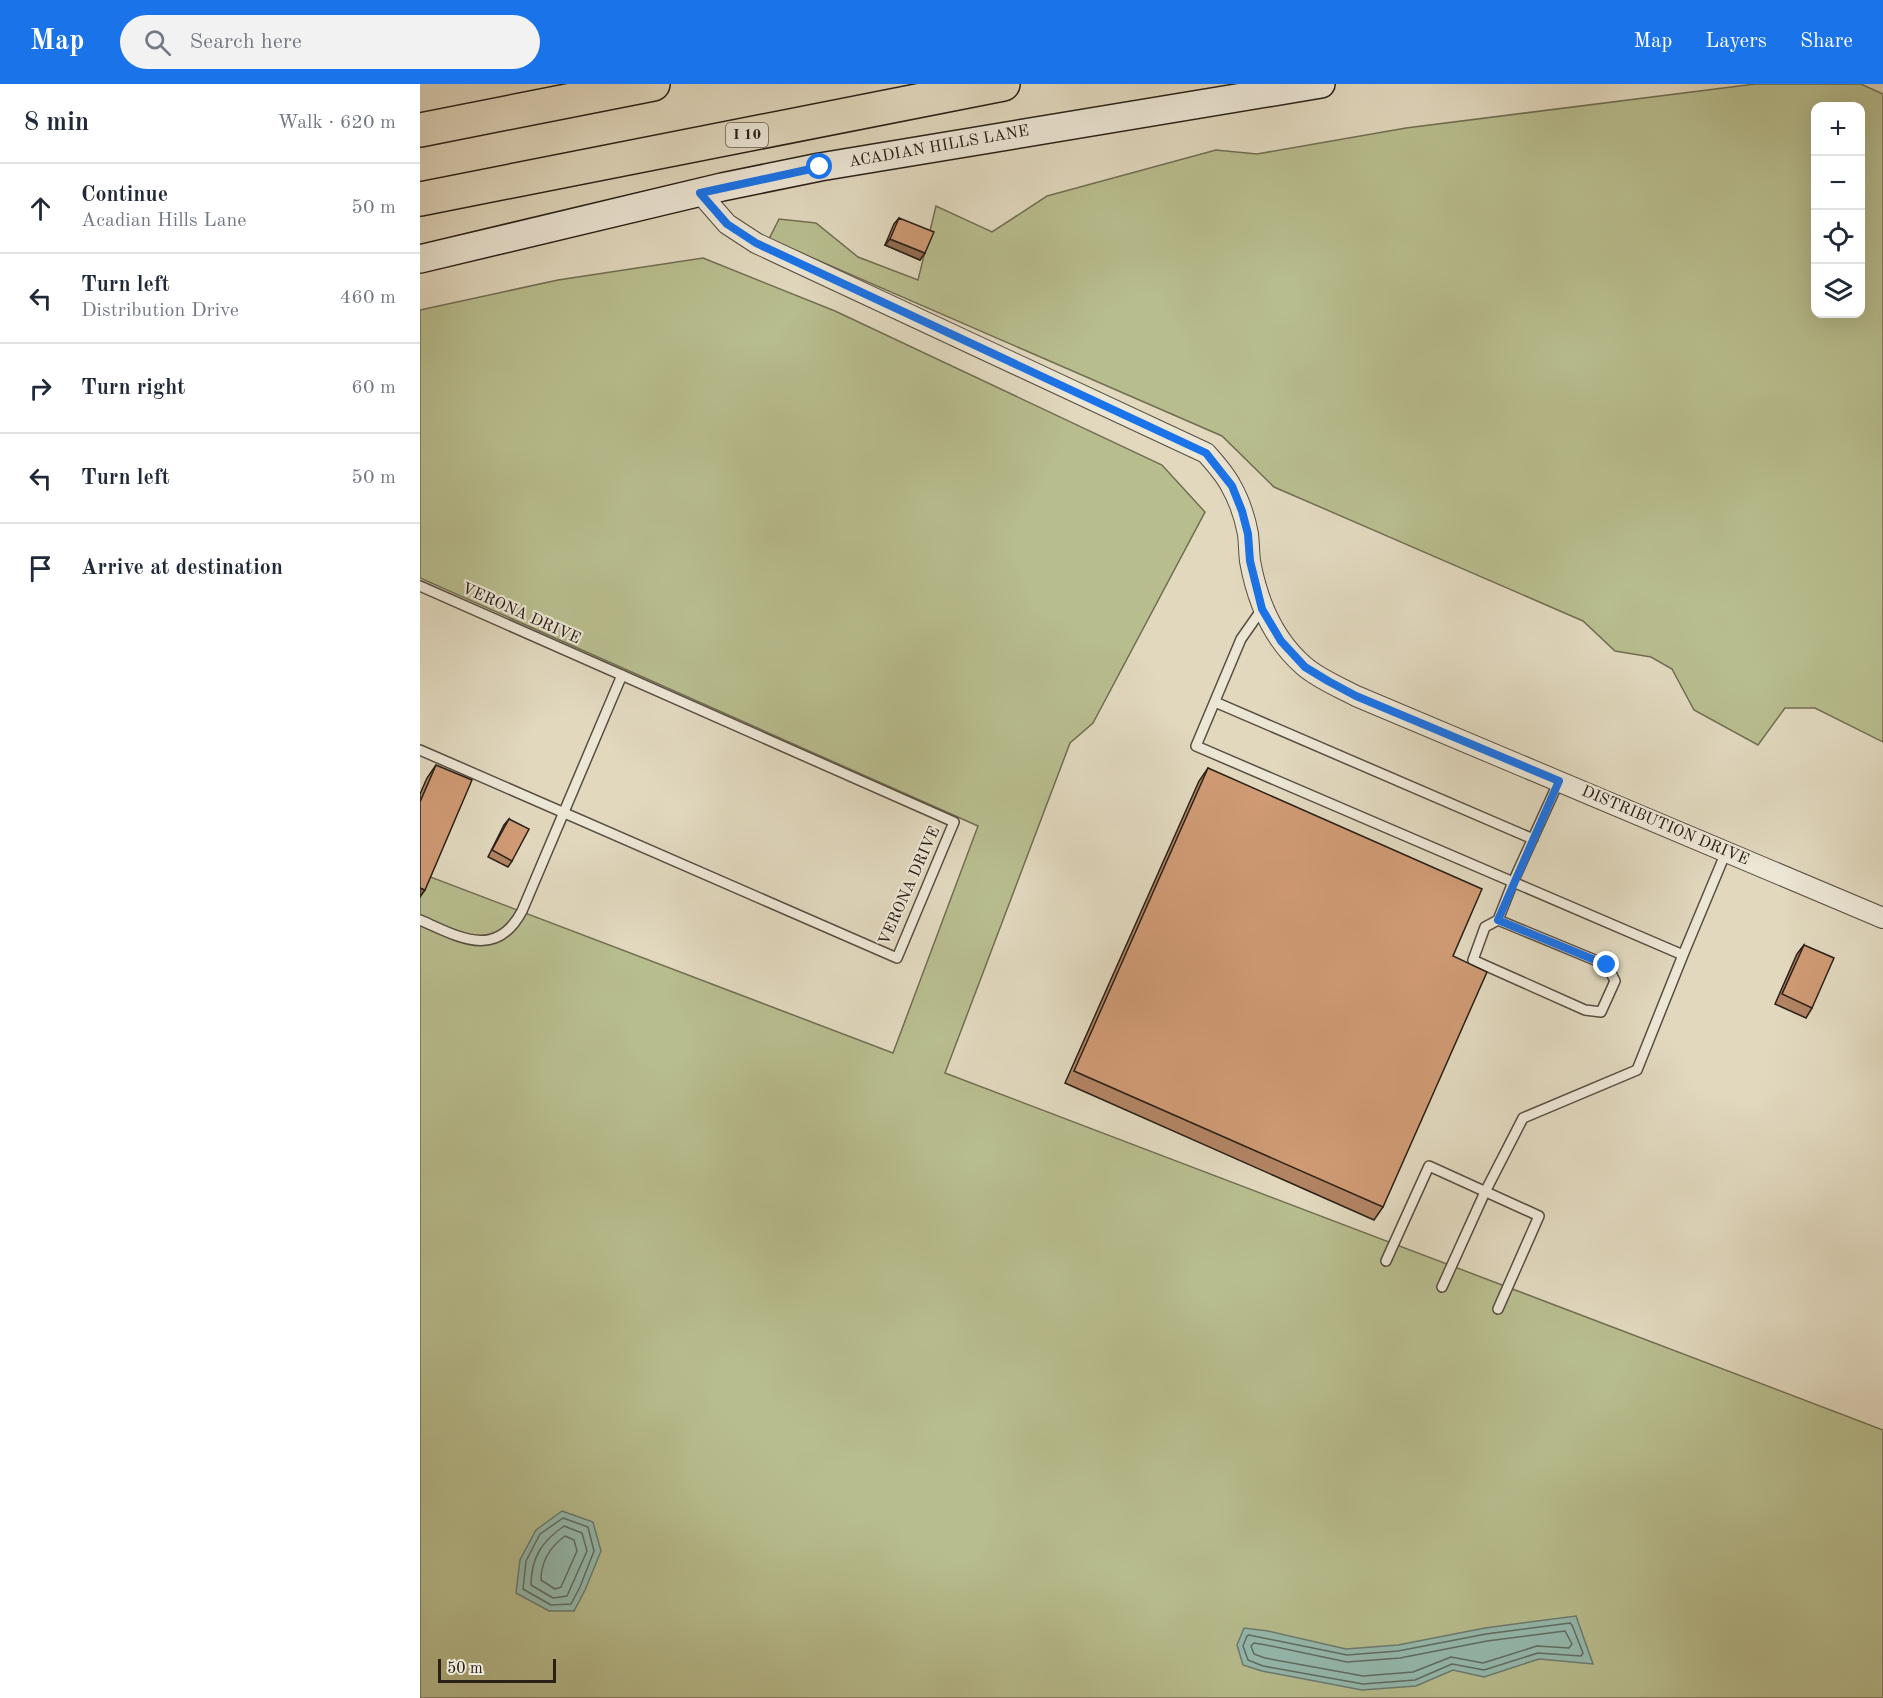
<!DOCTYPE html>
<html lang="en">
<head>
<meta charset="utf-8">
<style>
  body { margin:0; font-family:"Old Standard TT",serif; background:#f2f2f3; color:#1f2937 }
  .controls { position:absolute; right:18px; top:18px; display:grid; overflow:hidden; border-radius:12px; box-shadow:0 6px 24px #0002 }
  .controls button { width:54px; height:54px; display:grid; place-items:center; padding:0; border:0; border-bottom:2px solid #e0e1e3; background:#fff; color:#1f2937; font:30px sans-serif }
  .scale { position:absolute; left:18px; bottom:15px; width:118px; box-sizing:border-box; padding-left:6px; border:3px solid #2a2018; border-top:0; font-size:16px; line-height:21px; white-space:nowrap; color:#2a2018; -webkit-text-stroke:4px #ece6d5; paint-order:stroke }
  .stop { position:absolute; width:18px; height:18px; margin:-14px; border:4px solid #1a73e8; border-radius:50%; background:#fff }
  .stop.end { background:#1a73e8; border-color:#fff; box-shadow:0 2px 6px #0008 }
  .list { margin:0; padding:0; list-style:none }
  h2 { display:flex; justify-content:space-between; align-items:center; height:78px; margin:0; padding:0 24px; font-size:26px }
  h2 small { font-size:20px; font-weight:400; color:#747a83 }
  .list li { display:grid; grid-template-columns:39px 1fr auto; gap:18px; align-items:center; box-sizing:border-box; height:90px; padding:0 24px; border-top:2px solid #e0e1e3 }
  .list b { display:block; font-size:22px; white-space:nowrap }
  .list p { margin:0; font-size:20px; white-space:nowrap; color:#747a83 }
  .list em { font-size:20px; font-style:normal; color:#747a83 }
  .icon { flex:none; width:33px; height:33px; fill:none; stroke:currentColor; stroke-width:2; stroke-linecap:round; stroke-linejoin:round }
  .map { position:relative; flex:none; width:1463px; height:1614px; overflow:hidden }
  header { display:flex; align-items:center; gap:36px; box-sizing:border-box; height:84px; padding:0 30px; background:#1a73e8; color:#fff }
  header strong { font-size:28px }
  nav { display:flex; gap:33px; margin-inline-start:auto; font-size:21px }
  .search { width:420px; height:54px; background:#f2f2f3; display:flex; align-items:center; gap:15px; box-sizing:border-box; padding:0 21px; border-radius:33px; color:#747a83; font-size:22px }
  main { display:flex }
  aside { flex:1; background:#fff }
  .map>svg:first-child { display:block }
  .green { fill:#b8bd8e; stroke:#716e53; stroke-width:1.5; fill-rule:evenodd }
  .water { fill:#95baae; stroke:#6a7c72; stroke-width:1.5 }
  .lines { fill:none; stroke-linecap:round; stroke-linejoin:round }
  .shore { stroke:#606d63; stroke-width:1.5 }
  .lane-casing { stroke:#584e42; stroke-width:12 }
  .street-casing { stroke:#584e42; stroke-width:22 }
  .secondary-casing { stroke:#2a2018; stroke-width:30 }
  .highway-casing { stroke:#2a2018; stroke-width:36 }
  .lane { stroke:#ece6d5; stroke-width:9 }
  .street { stroke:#ece6d5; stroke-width:20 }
  .secondary { stroke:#ece6d5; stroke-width:27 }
  .highway { stroke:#e1d8be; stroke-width:33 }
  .wall { fill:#b28464; stroke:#2a2018; stroke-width:1.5 }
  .shaded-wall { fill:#916c51; stroke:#2a2018; stroke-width:1.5 }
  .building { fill:#cf9a74; stroke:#2a2018; stroke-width:1.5 }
  .route { stroke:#1a73e8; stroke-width:8 }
  .labels { text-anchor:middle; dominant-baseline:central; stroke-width:4.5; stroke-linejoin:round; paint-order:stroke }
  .shield { fill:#ece6d5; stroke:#645b51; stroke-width:1.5 }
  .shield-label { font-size:15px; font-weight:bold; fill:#2a2018 }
  .street-label { font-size:16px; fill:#2a2018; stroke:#ece6d5 }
</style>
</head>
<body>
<header>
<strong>Map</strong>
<div class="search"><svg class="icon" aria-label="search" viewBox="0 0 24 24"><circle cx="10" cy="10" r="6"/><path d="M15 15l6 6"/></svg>Search here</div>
<nav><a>Map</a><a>Layers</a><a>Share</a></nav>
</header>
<main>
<aside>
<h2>8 min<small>Walk · 620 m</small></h2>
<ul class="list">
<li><svg class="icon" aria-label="ahead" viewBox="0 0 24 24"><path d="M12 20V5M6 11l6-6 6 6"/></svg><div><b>Continue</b><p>Acadian Hills Lane</p></div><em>50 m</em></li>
<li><svg class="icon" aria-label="left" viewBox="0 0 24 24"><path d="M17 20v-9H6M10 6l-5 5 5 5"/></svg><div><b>Turn left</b><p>Distribution Drive</p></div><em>460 m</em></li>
<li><svg class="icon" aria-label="right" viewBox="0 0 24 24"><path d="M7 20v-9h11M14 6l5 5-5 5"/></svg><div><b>Turn right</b></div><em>60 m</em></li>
<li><svg class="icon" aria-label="left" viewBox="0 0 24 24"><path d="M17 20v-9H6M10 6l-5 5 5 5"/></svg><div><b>Turn left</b></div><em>50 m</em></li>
<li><svg class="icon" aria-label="arrive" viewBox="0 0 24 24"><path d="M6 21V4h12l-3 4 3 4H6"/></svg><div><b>Arrive at destination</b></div></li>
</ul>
</aside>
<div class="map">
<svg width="1463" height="1614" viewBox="0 0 1463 1614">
  <rect width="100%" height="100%" fill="#e1d8be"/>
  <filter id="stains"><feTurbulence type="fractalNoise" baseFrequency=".00333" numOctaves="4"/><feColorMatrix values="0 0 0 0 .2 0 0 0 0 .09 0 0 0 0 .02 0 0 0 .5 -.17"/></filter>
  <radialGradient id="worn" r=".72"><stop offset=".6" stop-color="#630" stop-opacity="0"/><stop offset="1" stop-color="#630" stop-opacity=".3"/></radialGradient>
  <path class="green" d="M1335,0H1441L1463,10V658L1395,624H1365L1338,661L1274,626L1252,585L1231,573L1195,567L1163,537L854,403L802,352L349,155L359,135L396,139L438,173L498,196L516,122L572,148L627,112L796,66L837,70L986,44ZM1396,22H1440V230H1396Z
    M283,174L415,227L742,381L785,428L673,639L650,659L525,989L1463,1346V1614H0V789L473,969L558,742L0,494V226L138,196Z"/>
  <path class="water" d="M142,1427L173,1438L181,1467L165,1506L154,1527H129L96,1509L100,1476L116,1446Z
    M1156,1532L1173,1580L1119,1575L1064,1593L1033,1586L996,1602L942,1606L842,1587L823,1581L817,1561L824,1544L848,1547L926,1565L978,1561L1065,1544Z"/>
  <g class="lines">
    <path class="shore" d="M143,1434L168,1443L174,1467L160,1503L151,1520L131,1521L103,1505L106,1477L120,1450Z
      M144,1442L162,1449L167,1467L147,1512L133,1514L111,1501C111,1474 122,1457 144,1442Z
      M145,1452L154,1456L157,1467L141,1503L135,1505L121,1496C121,1478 130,1463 145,1452Z
      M1150,1539L1152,1541L1163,1569L1161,1572L1118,1569L1064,1586L1032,1580L995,1596L943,1600L843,1582L828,1576L823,1562L827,1552L829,1551L927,1571L978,1567L1066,1550Z
      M1145,1547L1152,1560L1149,1564L1117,1562L1063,1579L1031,1573L993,1588L943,1592L845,1574L834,1570L831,1562L834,1559L846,1561L927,1578L980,1574L1067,1557Z"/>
    <g class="lane-casing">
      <path id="lane" d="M0,502L534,738L477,874L0,666
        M842,525L821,555L776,662L1093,798L1139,697
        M795,618L1113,755
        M0,836C39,853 76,876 102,827L202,591
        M1078,836L1065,843L1053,876L1165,926L1181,928L1195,897L1187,881L1078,836L1093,798L1263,871L1306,768
        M966,1177L1009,1082L1119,1132L1078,1225
        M1022,1203L1065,1108L1103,1034L1217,986L1263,871"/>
    </g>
    <g class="street-casing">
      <path id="street" d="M280,109L307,140L336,159L786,369C795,379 805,390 811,402C819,416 825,434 828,450C829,459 829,468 830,477C837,516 853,555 884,582C899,595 919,603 936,612L1463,834"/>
    </g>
    <g class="secondary-casing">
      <path id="secondary" d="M0,175L302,103L400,83L901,0"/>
    </g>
    <g class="highway-casing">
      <path id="highway" d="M0,46L233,0
        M0,115L583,0"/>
    </g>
    <use href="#lane" class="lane"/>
    <use href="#street" class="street"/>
    <use href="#secondary" class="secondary"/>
    <use href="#highway" class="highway"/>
  </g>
  <path class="wall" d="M479,134L505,169L500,176L465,161L474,140Z
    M16,681L0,813V710L7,694Z
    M788,684L1033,872L963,1123L954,1136L645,999L779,697Z
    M89,735L92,777L88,783L68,773L84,741Z
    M1384,861L1392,924L1386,934L1355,920L1377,870Z"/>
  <path class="shaded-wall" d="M470,155L505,169L500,176L465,161Z
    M0,804L5,806L0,813Z"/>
  <path class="building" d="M479,134L514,148L505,169L470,155Z
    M16,681L52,696L5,806L0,804V718Z
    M788,684L1062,805L1033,872L1067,888L963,1123L654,987Z
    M89,735L109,745L92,777L72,766Z
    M1384,861L1414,874L1392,924L1362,910Z"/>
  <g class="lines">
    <path class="route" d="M400,83L280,109L307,140L336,159L786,369L812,402L822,427L828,450L830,477L842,525L861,557L885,583L908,597L936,612L1139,697L1078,836L1187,881"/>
  </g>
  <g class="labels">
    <rect class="shield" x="306" y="39" width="42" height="24" rx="4.5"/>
    <g class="shield-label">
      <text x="327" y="51">I 10</text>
    </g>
    <g class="street-label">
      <text transform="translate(519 63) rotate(-10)">ACADIAN HILLS LANE</text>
      <text transform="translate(101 530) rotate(24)">VERONA DRIVE</text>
      <text transform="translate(1245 742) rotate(23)">DISTRIBUTION DRIVE</text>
      <text transform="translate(490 802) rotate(-66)">VERONA DRIVE</text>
    </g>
  </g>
  <rect width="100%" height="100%" filter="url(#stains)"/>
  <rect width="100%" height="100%" fill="url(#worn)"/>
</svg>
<div class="controls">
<button>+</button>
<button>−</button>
<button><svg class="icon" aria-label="locate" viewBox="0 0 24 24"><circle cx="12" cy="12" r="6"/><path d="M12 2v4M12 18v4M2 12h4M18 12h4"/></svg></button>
<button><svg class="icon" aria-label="layers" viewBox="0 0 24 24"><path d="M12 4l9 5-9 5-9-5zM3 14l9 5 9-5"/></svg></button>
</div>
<div class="scale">50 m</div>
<div class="stop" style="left:400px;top:83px"></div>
<div class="stop end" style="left:1187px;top:881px"></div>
</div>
</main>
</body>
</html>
